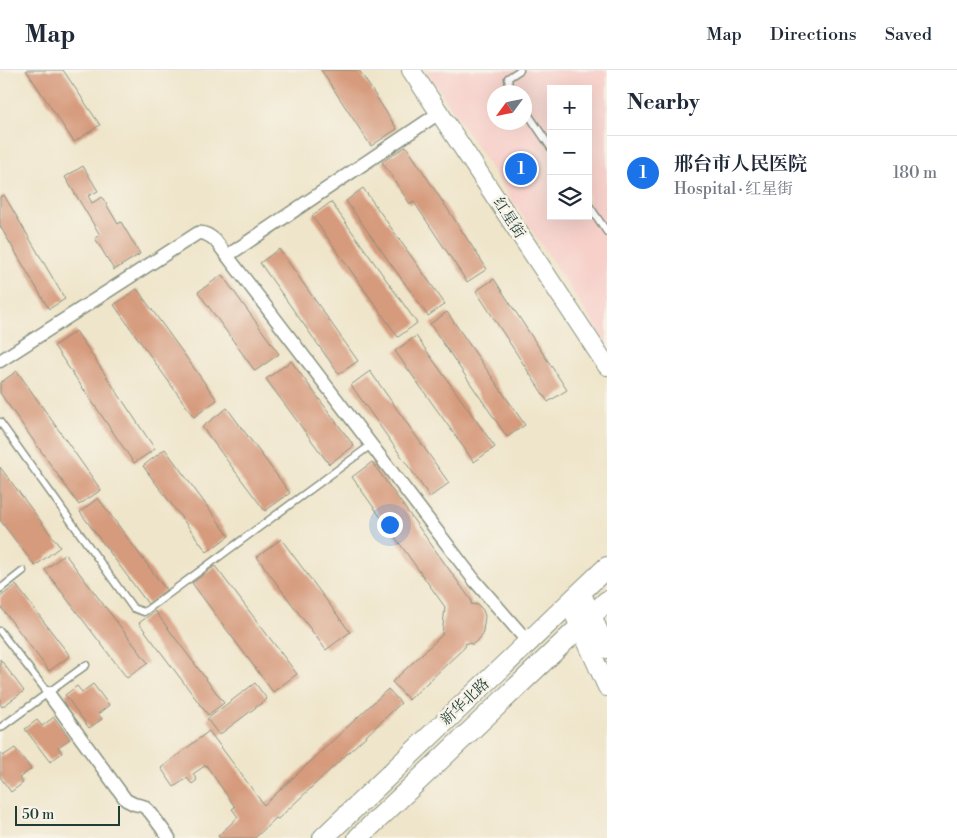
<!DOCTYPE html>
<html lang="en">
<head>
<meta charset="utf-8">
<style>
  body { margin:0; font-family:"Libre Bodoni","Noto Serif SC",serif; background:#f6f6f7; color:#1f2937 }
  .controls { position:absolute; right:15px; top:15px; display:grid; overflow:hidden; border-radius:0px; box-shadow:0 5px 20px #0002 }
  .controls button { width:45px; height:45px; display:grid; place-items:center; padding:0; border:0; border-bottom:1px solid #e0e1e3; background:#fff; color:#1f2937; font:25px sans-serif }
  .compass { position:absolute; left:487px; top:15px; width:45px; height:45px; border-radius:50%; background:#fff; box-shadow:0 5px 20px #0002; rotate:237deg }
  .scale { position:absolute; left:15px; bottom:12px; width:105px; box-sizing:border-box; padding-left:5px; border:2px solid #1f3d34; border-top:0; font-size:14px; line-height:18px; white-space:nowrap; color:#1f3d34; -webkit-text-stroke:4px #f7f3e8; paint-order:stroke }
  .you { position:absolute; left:389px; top:454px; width:18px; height:18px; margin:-12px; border:4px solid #fff; border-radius:50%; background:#1a73e8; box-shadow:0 0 0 8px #1a73e833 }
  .badge { display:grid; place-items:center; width:32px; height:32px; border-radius:50%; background:#1a73e8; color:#fff; font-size:16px; font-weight:700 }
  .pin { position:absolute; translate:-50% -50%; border:2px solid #fff; box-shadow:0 1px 5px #0006 }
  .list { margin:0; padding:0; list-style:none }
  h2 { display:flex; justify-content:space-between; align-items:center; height:65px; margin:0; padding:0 20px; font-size:21px }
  h2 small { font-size:16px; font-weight:400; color:#747a83 }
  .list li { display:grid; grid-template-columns:32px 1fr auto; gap:15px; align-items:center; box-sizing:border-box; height:75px; padding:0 20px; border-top:1px solid #e0e1e3 }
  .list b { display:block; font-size:19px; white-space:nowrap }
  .list p { margin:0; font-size:16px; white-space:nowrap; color:#747a83 }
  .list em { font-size:16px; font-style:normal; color:#747a83 }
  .icon { flex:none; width:28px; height:28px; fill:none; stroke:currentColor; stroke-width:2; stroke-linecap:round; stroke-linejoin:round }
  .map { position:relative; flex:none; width:607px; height:768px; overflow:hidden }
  header { display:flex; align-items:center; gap:30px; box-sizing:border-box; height:70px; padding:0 25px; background:#fff; border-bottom:1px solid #e0e1e3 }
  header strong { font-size:24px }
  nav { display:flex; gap:28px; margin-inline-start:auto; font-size:18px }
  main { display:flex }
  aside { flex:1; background:#fff }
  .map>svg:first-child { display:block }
  .built { fill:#f7d0ca; fill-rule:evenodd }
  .building { fill:#d69a7b }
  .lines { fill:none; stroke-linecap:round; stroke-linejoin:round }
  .lane-casing { stroke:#87917f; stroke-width:9 }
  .street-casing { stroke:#87917f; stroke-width:15 }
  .secondary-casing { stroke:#87917f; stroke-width:20 }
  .primary-casing { stroke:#87917f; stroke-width:22 }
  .lane { stroke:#fff; stroke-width:6 }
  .street { stroke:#fff; stroke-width:12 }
  .secondary { stroke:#fff; stroke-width:18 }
  .primary { stroke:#fff; stroke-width:20 }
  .labels { text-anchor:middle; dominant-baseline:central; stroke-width:5; stroke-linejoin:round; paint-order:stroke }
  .street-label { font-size:15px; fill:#1f3d34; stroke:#f7f3e8 }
</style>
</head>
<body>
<header>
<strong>Map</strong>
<nav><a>Map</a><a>Directions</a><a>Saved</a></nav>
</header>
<main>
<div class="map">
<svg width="607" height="768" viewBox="0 0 607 768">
  <rect width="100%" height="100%" fill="#f7f3e8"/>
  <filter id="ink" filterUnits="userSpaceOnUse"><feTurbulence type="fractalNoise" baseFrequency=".02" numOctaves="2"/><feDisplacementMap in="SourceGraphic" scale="10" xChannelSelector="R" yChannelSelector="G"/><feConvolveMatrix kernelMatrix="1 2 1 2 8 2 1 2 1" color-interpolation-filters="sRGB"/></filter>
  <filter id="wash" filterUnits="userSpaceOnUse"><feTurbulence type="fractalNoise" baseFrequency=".0096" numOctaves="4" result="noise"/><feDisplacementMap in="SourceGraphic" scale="20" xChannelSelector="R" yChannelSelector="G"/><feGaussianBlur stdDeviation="1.12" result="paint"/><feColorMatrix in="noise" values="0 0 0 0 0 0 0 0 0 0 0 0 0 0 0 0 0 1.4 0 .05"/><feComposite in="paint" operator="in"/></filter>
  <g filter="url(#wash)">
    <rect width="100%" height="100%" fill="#efe5ca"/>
    <path class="built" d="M426,0H607V274ZM551,19H588V146H551ZM494,22H524V52H494Z"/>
    <g id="blocks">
      <path class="building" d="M26,0H63L100,55L74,72Z
        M321,0H359L397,59L371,76Z
        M406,76L487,199L467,212L414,132L410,134L382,92Z
        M83,96L98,121L88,126L92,133L102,127L118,154L121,152L140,184L114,200L95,168L100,165L65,107Z
        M363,118L445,234L428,246L346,131Z
        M4,125L65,229L49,239L0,156V127Z
        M331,132L417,253L398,267L312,146Z
        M279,179L358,291L339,304L260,193Z
        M222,205L279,284L255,301L198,222Z
        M494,209L567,320L548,332L476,221Z
        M137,219L217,330L194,347L114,235Z
        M447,242L525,355L507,367L430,254Z
        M76,261L155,379L134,393L54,276Z
        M416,266L495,377L474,392L395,281Z
        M291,291L354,376L329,394L266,309Z
        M17,301L101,420L79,435L0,323V313Z
        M370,301L449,413L430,427L351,315Z
        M227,338L290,423L265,441L202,357Z
        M165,379L229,466L207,482L143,396Z
        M372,392L471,530V534L478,535L483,540L485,546L483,561L481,567L473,574L466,573L465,577L409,630L392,612L442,565L445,537L352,407Z
        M0,397L60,477L35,496L0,450Z
        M98,428L166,520L148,534L80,442Z
        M281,469L350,562L326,580L257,487Z
        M65,484L148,593L127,608L45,500Z
        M215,496L297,604L273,622L192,513Z
        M16,515L70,586L49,601L0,536V527Z
        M155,541L224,633L208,645L139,553Z
        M0,589L24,621L2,637L0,634Z
        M255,613L267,629L219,665L207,649Z
        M93,614L109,635L98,644L102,649L89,658L65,625L77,616L82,622Z
        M388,619L401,633L278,749L276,748L255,768H220L218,766L238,747L232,739L235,737L206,695L193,704L197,710L192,714L187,708L174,717L161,698L209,661L264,735Z
        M54,647L70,669L58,677L62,683L50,692L25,659L37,650L42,656Z
        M15,678L31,699L19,708L23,713L11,722L0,707V682L3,686Z"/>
    </g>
  </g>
  <g filter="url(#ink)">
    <use href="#blocks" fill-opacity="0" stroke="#87917f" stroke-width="1"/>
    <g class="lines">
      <g class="lane-casing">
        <path id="lane" d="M514,22L509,16L508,8L520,0
          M524,38L551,78
          M588,134L607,162
          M0,352L133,538L144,542L371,375
          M0,519L23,501
          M0,561L48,623
          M0,658L86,595"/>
      </g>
      <g class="street-casing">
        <path id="street" d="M227,186L439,43
          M0,291L198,163C205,162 210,166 215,170L248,213L475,511L528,572
          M48,623L126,730L134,734L143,736L150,742L169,768"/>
      </g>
      <g class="secondary-casing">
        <path id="secondary" d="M411,0L607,296
          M581,522L607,579
          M569,533L607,617"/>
      </g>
      <g class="primary-casing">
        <path id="primary" d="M323,768L607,497
          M358,768L607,531"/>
      </g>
      <use href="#lane" class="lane"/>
      <use href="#street" class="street"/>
      <use href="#secondary" class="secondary"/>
      <use href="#primary" class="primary"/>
    </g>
  </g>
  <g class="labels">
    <g class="street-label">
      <text transform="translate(509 148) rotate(57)">红星街</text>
      <text transform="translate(465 632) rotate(-43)">新华北路</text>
    </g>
  </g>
</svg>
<div class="controls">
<button>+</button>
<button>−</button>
<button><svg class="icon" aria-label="layers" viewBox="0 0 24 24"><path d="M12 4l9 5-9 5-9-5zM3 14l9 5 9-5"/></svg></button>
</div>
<svg class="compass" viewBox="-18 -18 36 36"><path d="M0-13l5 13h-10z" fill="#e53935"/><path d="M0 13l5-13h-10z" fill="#747a83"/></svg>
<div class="scale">50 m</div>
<div class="you"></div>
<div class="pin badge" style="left:521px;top:99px">1</div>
</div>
<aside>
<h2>Nearby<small></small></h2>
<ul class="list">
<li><span class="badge">1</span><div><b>邢台市人民医院</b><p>Hospital · 红星街</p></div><em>180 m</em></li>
</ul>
</aside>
</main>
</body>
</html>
